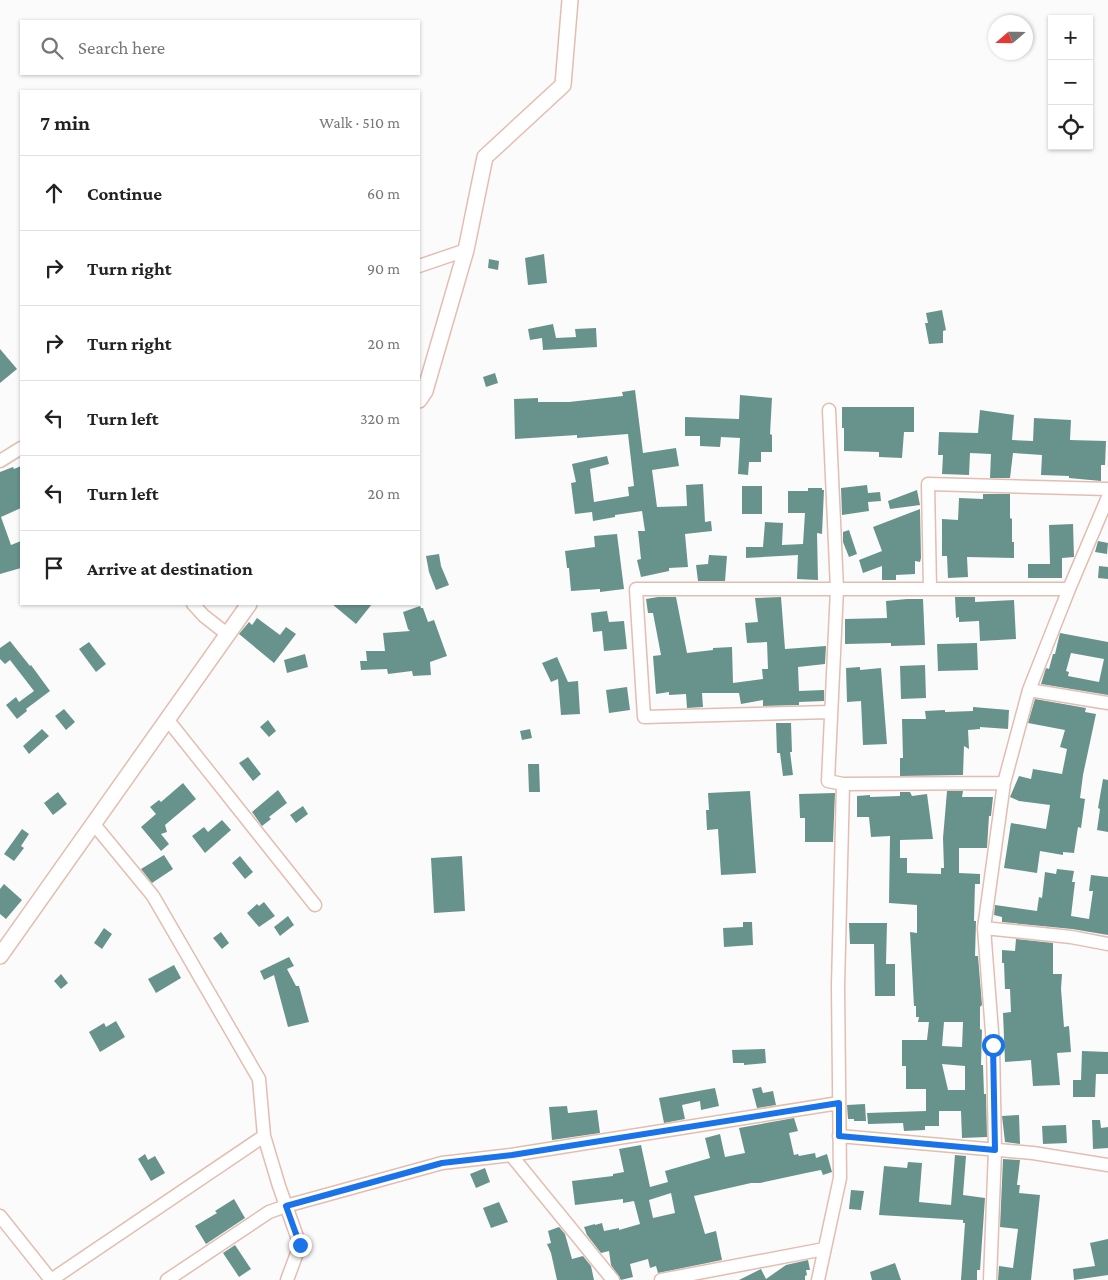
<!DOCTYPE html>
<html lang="en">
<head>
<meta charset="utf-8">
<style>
  body { margin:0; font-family:"Crimson Pro",serif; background:#f6f6f6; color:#222 }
  .controls { position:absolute; right:15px; top:15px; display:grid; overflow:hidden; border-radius:0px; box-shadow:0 1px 4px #0004 }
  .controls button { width:45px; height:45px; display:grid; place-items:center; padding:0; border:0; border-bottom:1px solid #e0e0e0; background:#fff; color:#222; font:25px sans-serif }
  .compass { position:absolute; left:988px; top:15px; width:45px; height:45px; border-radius:50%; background:#fff; box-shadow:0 1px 4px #0004; rotate:250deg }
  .stop { position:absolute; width:15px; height:15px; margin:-11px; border:4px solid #1a73e8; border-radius:50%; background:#fff }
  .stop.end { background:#1a73e8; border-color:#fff; box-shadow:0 1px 5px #0008 }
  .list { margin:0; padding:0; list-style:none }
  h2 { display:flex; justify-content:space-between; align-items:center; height:65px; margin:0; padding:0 20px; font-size:21px }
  h2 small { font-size:16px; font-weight:400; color:#767676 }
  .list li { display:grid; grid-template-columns:32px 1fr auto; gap:15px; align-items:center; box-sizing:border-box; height:75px; padding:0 20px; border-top:1px solid #e0e0e0 }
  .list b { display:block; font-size:19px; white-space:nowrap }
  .list em { font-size:16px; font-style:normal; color:#767676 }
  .icon { flex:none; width:28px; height:28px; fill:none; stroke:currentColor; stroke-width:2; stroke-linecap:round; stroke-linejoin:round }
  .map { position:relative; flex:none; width:1108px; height:1280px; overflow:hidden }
  .search { position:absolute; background:#fff; box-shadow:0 1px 4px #0004; left:20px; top:20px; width:400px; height:55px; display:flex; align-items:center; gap:12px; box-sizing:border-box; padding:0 18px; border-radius:0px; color:#767676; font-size:19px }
  .panel { position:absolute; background:#fff; box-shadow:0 1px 4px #0004; left:20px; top:90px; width:400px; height:515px; border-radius:0px }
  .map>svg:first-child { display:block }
  .building { fill:#68938d; fill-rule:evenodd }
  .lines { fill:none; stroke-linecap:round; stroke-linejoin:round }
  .minor-casing { stroke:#e4bdb0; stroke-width:15 }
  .major-casing { stroke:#e4bdb0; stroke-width:18 }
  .minor { stroke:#fff; stroke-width:12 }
  .major { stroke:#fff; stroke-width:15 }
  .route { stroke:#1a73e8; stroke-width:6 }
</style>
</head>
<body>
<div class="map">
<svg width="1108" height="1280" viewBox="0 0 1108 1280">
  <rect width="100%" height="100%" fill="#fbfbfb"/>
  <path class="building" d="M544,254L547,283L528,285L525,258Z
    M489,259L499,261L498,270L488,268Z
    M942,310L946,330L943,331V343L929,344L925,323H928L926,313Z
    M553,324L556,338L576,337L575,329L596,328L597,347L543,350L542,338L530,340L528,329Z
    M0,349L17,369L0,383Z
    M495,373L498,383L486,387L483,377Z
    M635,390L643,453L676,448L679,466L652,470L657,507L687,506L686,485L703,484L705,522L711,521L712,531L685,534L688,567L669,568V571L641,577L637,560L641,559L638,531H645L642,511L615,515V517L593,521L592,512L575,514L571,483L576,482L572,464L607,456L609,464L590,469L594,502L629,496L628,487L634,486L628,434L577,438V435L515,439L514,399L538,398V402H569L623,396L622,392Z
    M740,395L772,398L770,434L772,435V452H761V462H749L748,475L738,474L740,438L721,437L720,447L700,446V436H685V417L739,419Z
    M842,407H914V432H904L902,458L879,457V452L844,451V428H842Z
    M980,410L1014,415L1012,440L1033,441L1034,418L1071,420L1070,440L1106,441L1105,465H1101V481L1069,478V476L1041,475L1042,455L1013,453L1010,478H990L991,454L970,453L969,475L942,474L943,455H938L939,432L978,433Z
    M21,466V508L1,517L11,545L21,541V568L0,574V472L13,467L14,469Z
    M867,485L868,493L880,492L881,501L868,502L869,511L842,515L841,488Z
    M742,486H762V514H742Z
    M808,488H822V490H824L822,534L817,533L818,580L797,579L798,555L746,558V547H763L765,522L783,523L782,545L803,544L805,513H788V491H808Z
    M917,490L920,505L890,509L888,501Z
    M983,494H1010V518L1012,519V542H1014V558L967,557L968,577L948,578L947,556H942V519L958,520L959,498L983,499Z
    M920,509L921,558L920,562L915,561V574L896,575V580H882V566L863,573L859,560L882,551L873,527Z
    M1073,524L1074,557L1062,558V578H1028V564H1050L1049,525Z
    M849,530L857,554L849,557L843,542V532Z
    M617,534L624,589L600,592V589L571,591L569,568H567L565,551L595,547L594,536Z
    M1098,541L1108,543L1107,554L1095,552Z
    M439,554L441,566L449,585L436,590L429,572L426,556Z
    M709,555L727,556L725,581H698L696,565L708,564Z
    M1099,566L1108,567V579L1098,578Z
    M658,597H676L687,653L713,650V648L732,647L733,683L763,679L762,669H768L767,642L747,643L745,623L758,622L755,598L781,597L785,649L826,646L825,664L798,667L799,691L824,690V701L799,702V705L763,706V700L741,704L739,693H702L703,707L687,708L686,694L669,695V692L656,694L653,656L661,655L653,613H648L646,599Z
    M955,597H975V602L1014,600L1016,639L980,641L979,621L959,622V617L956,618Z
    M907,599H923L925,645L891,646V643L845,644V619L887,618L886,601Z
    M332,604H372L356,624Z
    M420,606L421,608H423L428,622L434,620L447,656L430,662L431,675L413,676L412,671L388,674L387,669L361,670L360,661H367L366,651H385L383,633L410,631L408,629L403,612Z
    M607,611L609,622L624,621L627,649L604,651L602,631L593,632L591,613Z
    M257,618L280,635L286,627L296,634L274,663L239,634L249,622L252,625Z
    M1060,633L1108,642V695L1041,684L1046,668L1049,669L1053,654H1055ZM1071,653L1104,659L1099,682L1068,676L1069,672L1066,671Z
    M10,641L30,666L31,665L50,691L26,709L27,711L17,719L6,705L16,697L19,702L34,691L10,660L5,664L0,659V648Z
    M89,642L106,664L96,672L79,649Z
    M977,643L978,670L938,671L937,644Z
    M305,654L308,667L287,673L284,660Z
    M557,657L568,682L578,681L580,714L561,715L558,679L551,682L542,663Z
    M925,665L926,698L901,699L900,666Z
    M860,667V670L881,668L887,744L863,745L861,701L847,702L846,668Z
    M627,687L630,710L609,713L606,690Z
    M1035,699L1086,708L1085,712L1096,714L1083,775L1080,798L1085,799L1081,828L1078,827L1074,853L1063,852V855L1040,851L1037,873L1004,868L1011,823L1046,829L1050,805L1019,801L1010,797L1019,776L1031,779L1033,769L1062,774L1067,749L1060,747L1065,730L1028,723Z
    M973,707L1009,710L1008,729L980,727V729L968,730L969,749L964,746L963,775L900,776V758H903L902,719H926L925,711L945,710V712L973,711Z
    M64,709L75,722L66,730L55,716Z
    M268,720L276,731L269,737L260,727Z
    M776,723H791L792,752H790L793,775L783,776L780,753H777Z
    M42,729L49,736L29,754L23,746Z
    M530,729L532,738L522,740L520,731Z
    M248,757L261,774L253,781L239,763Z
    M528,764H539L540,792H529Z
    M1103,779L1108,780V832L1097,830L1100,809L1098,808Z
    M183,783L196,799L165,825L167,832L161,834L169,844L161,851L141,827L156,814L150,807L159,800L161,802Z
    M278,790L287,803L269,817L271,819L262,826L252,812Z
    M750,791L756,873L721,875L718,829L707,830L706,810H709L708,793Z
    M947,791H963L962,797H993L991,816H989L987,848H959V873L980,874V884H975L974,921H976L975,956H978L982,1005L980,1007V1029L982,1030L981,1065H983L984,1094H986L987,1137L962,1138L961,1111H939V1126H925V1130L904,1131L903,1123L868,1124L867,1113L926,1111V1089H906V1066H902V1040H927L929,1022H918L919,1017H916V1006H914L910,932L917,933V905L889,903L890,836L871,837L869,817H857V796L870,795V797L900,796V792H910L912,796L927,794L933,839L900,840V858H907V873L941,874V868H944L943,838ZM944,1022H963L962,1047L942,1046ZM942,1064L965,1066V1090H948Z
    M58,792L67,804L53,815L44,803Z
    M835,793L833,842H805V818H800L799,794Z
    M303,806L308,814L296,823L290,815Z
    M222,820L231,830L205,853L192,836L204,827L208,832Z
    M22,829L29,834L21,846L24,848L14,861L4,854Z
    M164,855L173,869L152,883L141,869Z
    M240,856L253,872L245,879L232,863Z
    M462,856L465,911L434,913L431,858Z
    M1057,869L1074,871L1072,882H1075L1071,916L1089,919L1093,891H1089L1091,875L1108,877V935L1072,929L1002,922V917L994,915L995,905L1037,911L1039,897L1042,898L1045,872L1056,874Z
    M4,884L22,900L6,919L0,914V889Z
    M264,902L275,916L259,927L247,913L257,904L259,906Z
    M288,916L294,925L280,936L274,927Z
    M743,922H752L753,945L724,947L723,928L743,927Z
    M849,923H887L886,964H895V996H875L874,944H850Z
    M104,928L112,934L102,949L94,943Z
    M221,932L229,943L222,949L213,938Z
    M1016,939L1053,943V974H1062L1061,989L1064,1027L1069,1026L1071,1052L1057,1053L1060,1085L1033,1086L1031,1060L1005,1062L1003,1013L1011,1012L1010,989H1005L1004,963H1002V950L1015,951Z
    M289,957L294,966L287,969L296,986H299L309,1022L288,1027L274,975L264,980L260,971Z
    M174,965L181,978L156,993L148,979Z
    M61,974L68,983L61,989L54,981Z
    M116,1021L125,1037L100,1052L89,1032L104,1023L106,1027Z
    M765,1049L766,1063L744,1065V1063H733L732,1050Z
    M1082,1051L1108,1052V1074H1096L1095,1097H1073V1080H1081Z
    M761,1087L763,1093L773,1091L776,1105L757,1108L752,1089Z
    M715,1088L719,1106L701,1110L700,1101L682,1105L685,1119L664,1123L659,1098Z
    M865,1104L866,1121H854V1119H848L847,1105Z
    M567,1106L568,1113L597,1110L600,1133L552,1140L549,1107Z
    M1019,1115L1020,1144L1005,1142L1002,1116Z
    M794,1118L798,1131L789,1133L794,1155L798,1154L799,1156L815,1153L816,1158L827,1154L832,1172L823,1175L821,1170L806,1173L760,1183H751L694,1196L705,1234L716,1231L722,1260L658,1273L656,1266L650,1268L648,1259L630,1264L633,1277L621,1280L611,1265L609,1251L601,1253L587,1235L584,1227L595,1224V1225L602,1223L604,1231L619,1228V1230L640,1224L634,1201L623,1203V1199L575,1205L572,1181L613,1176V1174L624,1172L619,1149L641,1145L650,1187L668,1182L665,1171L710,1158L705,1138L720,1134L725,1157L745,1153L739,1128ZM671,1193L675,1213L653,1218L649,1200Z
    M1092,1120H1100L1101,1128L1108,1127V1148L1093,1149Z
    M1066,1125L1067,1143L1043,1144L1042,1126Z
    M145,1154L148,1160L155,1156L165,1173L151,1181L138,1159Z
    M955,1155L966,1156L963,1195L985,1198L980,1270H977V1280H961L965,1223H963V1220L879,1215L884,1166L907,1168L908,1162L922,1163L919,1202L951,1205Z
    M1003,1159L1020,1160L1017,1185H1020L1019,1193L1040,1195L1031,1280H998L999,1266L1013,1268L1018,1229L1000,1227Z
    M485,1168L490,1182L476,1188L470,1174Z
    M851,1190L864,1191L861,1210L849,1209Z
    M234,1199L245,1218L206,1244L195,1226L217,1213L215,1211Z
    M499,1202L508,1222L491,1228L483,1208Z
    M559,1227L565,1234L572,1259L583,1256L591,1266L594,1280H557L551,1253L547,1244L551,1243L548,1231Z
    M1108,1239V1275L1074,1280L1073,1269L1095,1266L1090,1243Z
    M235,1245L251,1269L239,1277L223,1253Z
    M808,1260L810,1270H806L807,1275L805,1276V1280H739L761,1269L766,1279L786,1265Z
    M895,1263L901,1280H872L870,1272Z"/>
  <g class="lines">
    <g class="minor-casing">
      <path id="minor" d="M419,266L466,250
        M829,410L837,589H636L644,717L831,712
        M0,461L21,448
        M930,589L928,484L1108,489
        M193,604L204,616L227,634
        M1029,690L1108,703
        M167,719L315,905
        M843,784L1004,783L1029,690L1069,589
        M93,823L153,896L259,1079L264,1136L279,1186L300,1245L287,1280
        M984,928L1071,937L1108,944
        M839,1136L1033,1153L1108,1165
        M511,1155L613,1280
        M0,1216L51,1280
        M51,1280L264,1136
        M167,1280L269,1212L286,1206L442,1163L511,1155L839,1103
        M661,1280L824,1249
        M818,1280L840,1178L838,986L843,784L828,781L837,589H1069L1108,497
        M990,1280L995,1150L993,1045L984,928L1004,783"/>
    </g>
    <g class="major-casing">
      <path id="major" d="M419,400L425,391L466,250L485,157L563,85L570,0
        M0,956L249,604"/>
    </g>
    <use href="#minor" class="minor"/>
    <use href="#major" class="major"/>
  </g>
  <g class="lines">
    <path class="route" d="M300,1245L286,1206L442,1163L512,1155L839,1103V1136L995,1150L993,1045"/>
  </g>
</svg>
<div class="controls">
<button>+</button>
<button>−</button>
<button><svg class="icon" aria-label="locate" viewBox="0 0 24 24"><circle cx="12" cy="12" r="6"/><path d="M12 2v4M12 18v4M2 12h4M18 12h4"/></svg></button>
</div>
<svg class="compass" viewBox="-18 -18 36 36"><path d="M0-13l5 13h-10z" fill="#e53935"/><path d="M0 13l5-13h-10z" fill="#767676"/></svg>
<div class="stop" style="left:993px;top:1045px"></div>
<div class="stop end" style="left:300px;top:1245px"></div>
<div class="search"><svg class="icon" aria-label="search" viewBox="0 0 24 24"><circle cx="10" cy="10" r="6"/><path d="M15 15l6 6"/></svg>Search here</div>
<section class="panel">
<h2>7 min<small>Walk · 510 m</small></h2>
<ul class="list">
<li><svg class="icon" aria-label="ahead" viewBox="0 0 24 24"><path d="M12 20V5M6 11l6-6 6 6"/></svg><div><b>Continue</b></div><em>60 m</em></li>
<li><svg class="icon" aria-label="right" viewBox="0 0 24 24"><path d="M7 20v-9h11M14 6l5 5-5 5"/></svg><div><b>Turn right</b></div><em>90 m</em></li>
<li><svg class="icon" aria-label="right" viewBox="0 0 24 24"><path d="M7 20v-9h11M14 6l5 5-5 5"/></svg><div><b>Turn right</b></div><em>20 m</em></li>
<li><svg class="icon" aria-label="left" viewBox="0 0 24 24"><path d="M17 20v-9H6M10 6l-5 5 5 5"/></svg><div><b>Turn left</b></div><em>320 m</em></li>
<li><svg class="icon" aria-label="left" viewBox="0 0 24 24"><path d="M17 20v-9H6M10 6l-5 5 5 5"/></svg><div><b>Turn left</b></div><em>20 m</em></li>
<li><svg class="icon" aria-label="arrive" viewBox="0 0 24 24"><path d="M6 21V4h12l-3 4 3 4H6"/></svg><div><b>Arrive at destination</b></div></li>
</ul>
</section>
</div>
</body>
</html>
